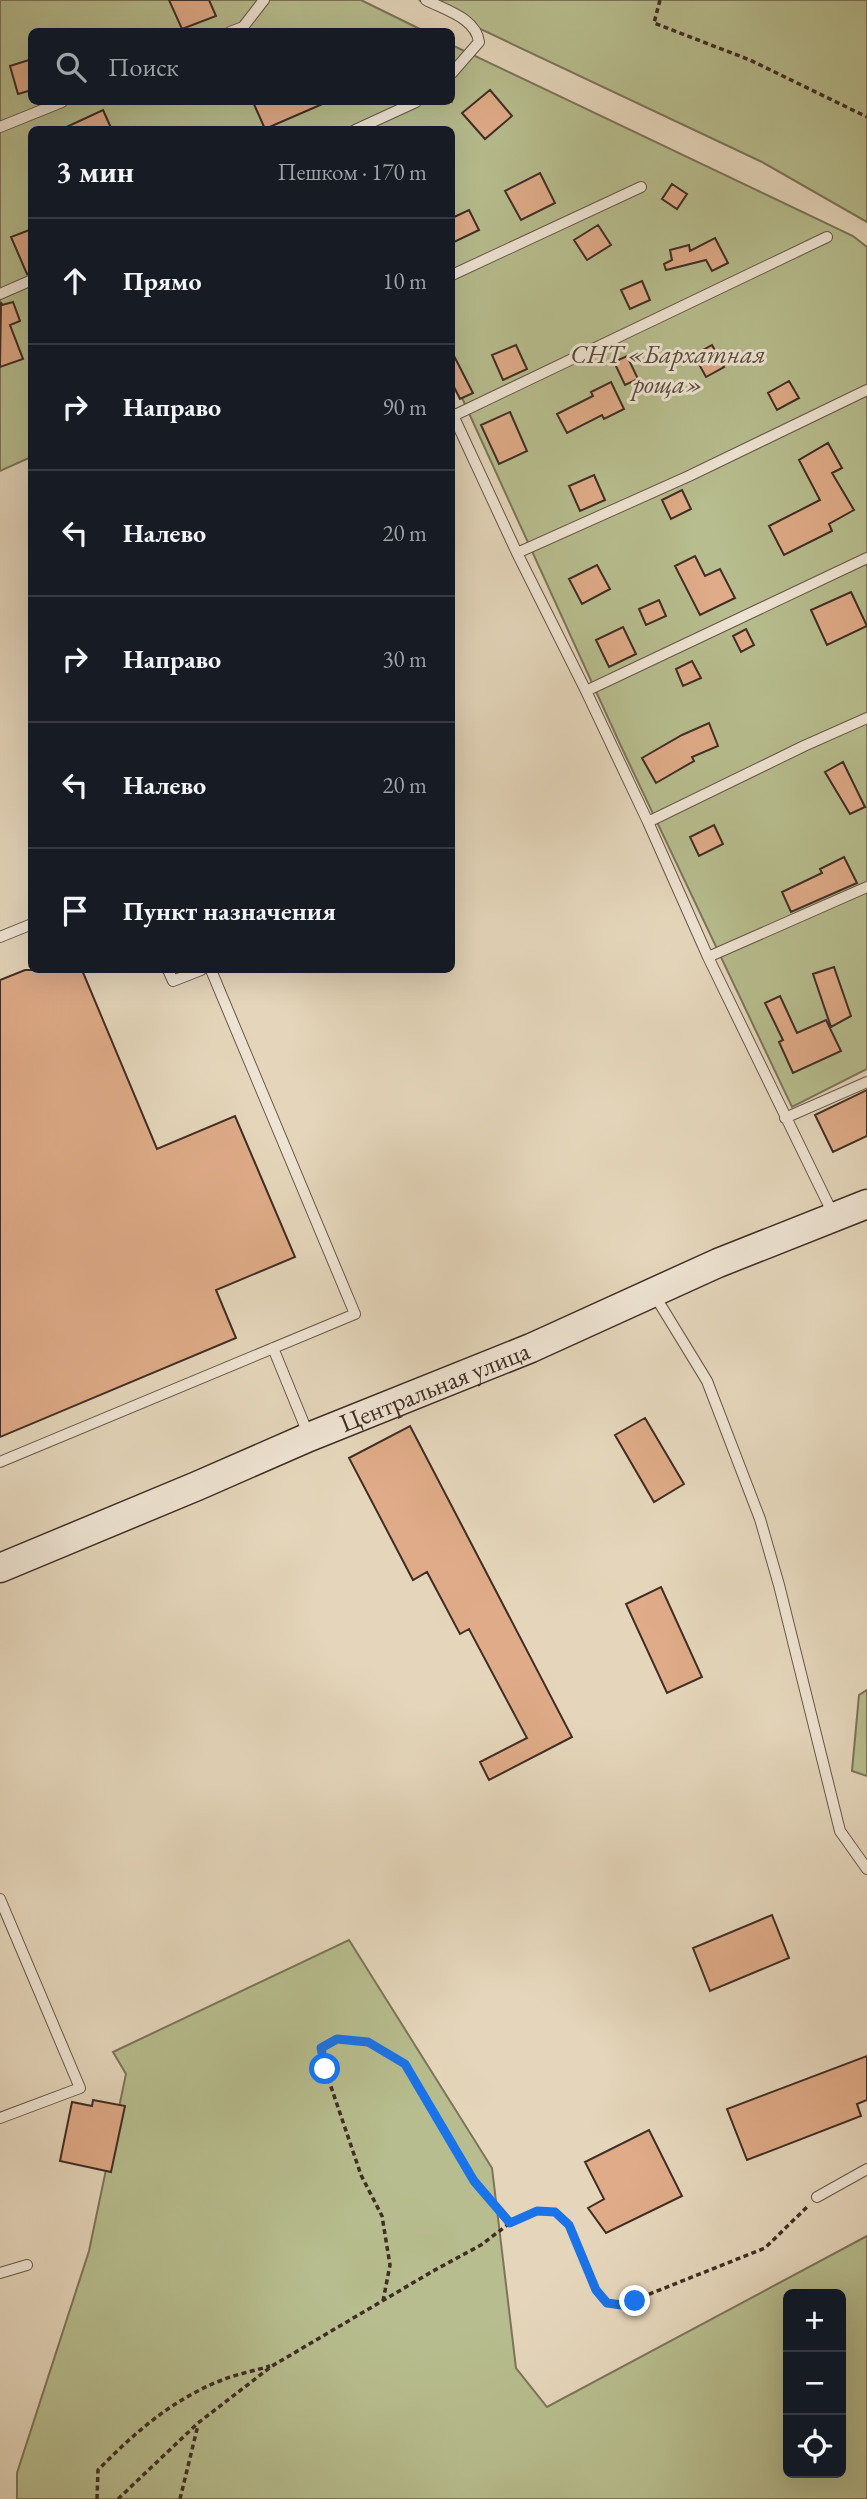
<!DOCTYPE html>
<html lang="ru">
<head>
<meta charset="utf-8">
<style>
  body { margin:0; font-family:"EB Garamond",serif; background:#242831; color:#f1f3f6 }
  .controls { position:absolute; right:21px; bottom:21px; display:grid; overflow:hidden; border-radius:10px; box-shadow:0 7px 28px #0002 }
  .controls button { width:63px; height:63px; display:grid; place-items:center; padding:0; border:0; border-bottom:2px solid #363941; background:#171b24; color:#f1f3f6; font:35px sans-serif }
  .stop { position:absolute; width:21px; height:21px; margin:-16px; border:5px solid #1a73e8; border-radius:50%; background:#fff }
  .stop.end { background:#1a73e8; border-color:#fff; box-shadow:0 2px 7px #0008 }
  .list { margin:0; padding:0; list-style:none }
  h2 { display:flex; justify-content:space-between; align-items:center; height:91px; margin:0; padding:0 28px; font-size:30px }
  h2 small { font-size:23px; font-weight:400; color:#9ea1a6 }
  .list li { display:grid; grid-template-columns:46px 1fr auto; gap:21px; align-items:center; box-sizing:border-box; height:126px; padding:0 28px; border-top:2px solid #363941 }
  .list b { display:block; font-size:26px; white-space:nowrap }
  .list em { font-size:23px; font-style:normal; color:#9ea1a6 }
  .icon { flex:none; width:38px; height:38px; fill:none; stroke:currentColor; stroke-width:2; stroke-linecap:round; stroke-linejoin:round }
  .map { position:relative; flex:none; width:867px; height:2499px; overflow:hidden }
  .search { position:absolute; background:#171b24; box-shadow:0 7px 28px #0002; left:28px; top:28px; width:427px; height:77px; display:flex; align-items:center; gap:18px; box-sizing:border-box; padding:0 24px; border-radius:10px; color:#9ea1a6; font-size:26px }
  .panel { position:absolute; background:#171b24; box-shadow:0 7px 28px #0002; left:28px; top:126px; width:427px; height:847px; border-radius:10px }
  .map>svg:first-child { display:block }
  .green { fill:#b7bd8e; stroke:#7c755a; stroke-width:2; fill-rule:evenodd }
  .building { fill:#dfab88; stroke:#402d25; stroke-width:2 }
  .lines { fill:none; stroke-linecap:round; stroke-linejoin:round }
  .service-casing { stroke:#69574a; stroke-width:12 }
  .secondary-casing { stroke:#402d25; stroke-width:31 }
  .path { stroke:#402d25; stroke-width:3.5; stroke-dasharray:5 3.5; stroke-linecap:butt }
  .service { stroke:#eee4d3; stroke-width:10 }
  .secondary { stroke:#eee4d3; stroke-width:28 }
  .route { stroke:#1a73e8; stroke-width:9 }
  .labels { text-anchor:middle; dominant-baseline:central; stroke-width:6; stroke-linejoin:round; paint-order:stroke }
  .park-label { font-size:26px; font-style:italic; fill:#584a3a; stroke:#eee4d3 }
  .street-label { font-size:26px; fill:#402d25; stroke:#eee4d3 }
</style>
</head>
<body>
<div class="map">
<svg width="867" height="2499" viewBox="0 0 867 2499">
  <rect width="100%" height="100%" fill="#e5d6bb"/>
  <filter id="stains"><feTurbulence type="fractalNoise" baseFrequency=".00286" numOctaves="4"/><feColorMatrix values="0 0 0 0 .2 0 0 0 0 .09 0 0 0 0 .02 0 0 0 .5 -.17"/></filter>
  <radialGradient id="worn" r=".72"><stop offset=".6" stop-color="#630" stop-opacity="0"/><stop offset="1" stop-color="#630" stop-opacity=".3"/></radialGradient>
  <path class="green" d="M0,0H361L424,31L32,32V102H452V45L853,236L867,247V1069L792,1107L620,744L452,376V130H32L31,457L0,471Z
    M419,0H867V222L762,162Z
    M867,1690V1776L852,1771L859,1695Z
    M349,1940L492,2168L516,2368L547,2407L867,2236V2499H17V2473L89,2251L126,2074L113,2052ZM788,2294H841V2473H788Z"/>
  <path class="building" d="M169,0H209L216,16L182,29Z
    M32,59V90L18,94L10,66Z
    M490,90L512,116L485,139L462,113Z
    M253,102H327L265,129Z
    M103,110L112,130H60Z
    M540,173L555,203L521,220L505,191Z
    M672,184L687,194L677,209L662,199Z
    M469,210L479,230L452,243V218Z
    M598,225L611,245L587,260L574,240Z
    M32,229V273L27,274L11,237Z
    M715,238L728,263L712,271L706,260L666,270L664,264L672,260L670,250L689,245L690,251Z
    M642,281L650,300L630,309L621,290Z
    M1,302L2,305L13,302L20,321L10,325L23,359L0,367Z
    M516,345L527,369L503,380L492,355Z
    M712,345L724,367L706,377L694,355Z
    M452,352L473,393L460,399L452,383Z
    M627,356L638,379L625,385L614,362Z
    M789,381L799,398L777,410L768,393Z
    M611,382L624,409L604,419L602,415L567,433L557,414L593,396L591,392Z
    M510,412L527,451L499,464L481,425Z
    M828,443L842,468L832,473L854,510L829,524L832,531L784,555L769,526L820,500L799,460Z
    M594,475L605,500L580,511L569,486Z
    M682,490L691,509L671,519L662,500Z
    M695,556L705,576L720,569L735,598L700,615L675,566Z
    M597,565L610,589L582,604L569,579Z
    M851,592L867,626L827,645L811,610Z
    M659,600L666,616L646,625L639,609Z
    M623,627L636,654L609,667L596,640Z
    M746,629L754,645L741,652L733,636Z
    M692,661L701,678L683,686L676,669Z
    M709,723L718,746L692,757L694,761L656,783L642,758L682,735Z
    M843,762L865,807L850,814L825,772Z
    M714,825L723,844L699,856L690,837Z
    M844,857L857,883L791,912L782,892L822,873L820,869Z
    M834,967L851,1016L831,1027L813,974Z
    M25,970H82L157,1149L235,1116L295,1257L216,1290L236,1338L0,1437V980Z
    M780,996L797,1033L826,1020L841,1051L793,1073L779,1042L783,1040L765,1003Z
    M867,1090V1136L833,1152L815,1115Z
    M645,1418L684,1484L654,1502L615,1435Z
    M410,1426L572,1737L489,1780L480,1762L527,1738L469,1629L460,1634L427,1572L413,1580L349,1458Z
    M661,1587L702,1677L667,1693L626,1604Z
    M772,1915L789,1958L710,1991L693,1948Z
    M867,2056V2100L857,2104L861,2116L747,2160L727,2109Z
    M93,2100L125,2106L111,2172L60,2161L72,2102L92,2106Z
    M649,2130L682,2196L606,2233L588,2208L604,2199L585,2162Z"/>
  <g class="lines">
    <g class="service-casing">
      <path id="service" d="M426,0C445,10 476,18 479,42L452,73
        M230,32L243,27L264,0
        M0,127L62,102
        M355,130L416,102
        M452,275L641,187
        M0,294L32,280
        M452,413L517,553L586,691L648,822L708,957L834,1216
        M453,416L827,237
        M517,553L689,476L867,390
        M586,691L867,558
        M648,822L804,746L867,718
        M0,937L32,924
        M708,957L867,887
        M168,970L173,981L201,970
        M785,1118L867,1082
        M655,1296L707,1381L760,1519L779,1585L840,1831L867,1869
        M273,1348L309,1436
        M0,1462L355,1314L211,970
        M0,1899L80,2088L0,2118
        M817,2197L867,2169
        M0,2273L27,2265"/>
    </g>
    <g class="secondary-casing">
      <g id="secondary">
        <path id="s1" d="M0,1568L197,1486L309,1437L531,1348L718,1263L867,1204"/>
      </g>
    </g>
    <path class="path" d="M660,0L654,23L750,60L867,117
      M383,2301L390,2265L382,2216L361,2175L325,2069L321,2048L337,2039L368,2042L405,2064L442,2123L474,2181L510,2223
      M97,2499L98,2470C134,2433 173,2399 222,2380C237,2374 254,2371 270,2366
      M118,2499L198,2423L272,2366L433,2271L481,2245L510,2223L537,2211L555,2212L569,2225L595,2290L607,2303L622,2305L765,2248L808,2206
      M180,2499L198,2425"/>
    <use href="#service" class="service"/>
    <use href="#secondary" class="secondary"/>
  </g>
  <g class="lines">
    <path class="route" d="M325,2069L321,2048L337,2039L368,2042L405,2064L474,2181L510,2223L537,2211L555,2212L569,2225L596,2290L607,2303L622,2305L635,2301"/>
  </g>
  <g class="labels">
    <g class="park-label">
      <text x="668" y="354">СНТ «Бархатная<tspan x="668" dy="30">роща»</tspan></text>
    </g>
    <g class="street-label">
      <text stroke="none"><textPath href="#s1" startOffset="471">Центральная улица</textPath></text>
    </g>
  </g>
  <rect width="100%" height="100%" filter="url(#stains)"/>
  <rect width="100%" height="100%" fill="url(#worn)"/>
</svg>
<div class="controls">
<button>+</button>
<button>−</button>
<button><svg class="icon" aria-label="locate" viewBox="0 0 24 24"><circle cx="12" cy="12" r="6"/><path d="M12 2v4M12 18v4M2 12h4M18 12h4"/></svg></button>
</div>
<div class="stop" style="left:325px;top:2069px"></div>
<div class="stop end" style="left:635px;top:2301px"></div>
<div class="search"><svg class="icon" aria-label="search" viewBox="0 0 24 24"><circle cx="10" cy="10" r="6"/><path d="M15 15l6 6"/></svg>Поиск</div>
<section class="panel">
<h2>3 мин<small>Пешком · 170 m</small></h2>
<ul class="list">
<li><svg class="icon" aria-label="ahead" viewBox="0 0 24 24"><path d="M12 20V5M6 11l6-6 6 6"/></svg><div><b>Прямо</b></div><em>10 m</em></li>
<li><svg class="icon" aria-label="right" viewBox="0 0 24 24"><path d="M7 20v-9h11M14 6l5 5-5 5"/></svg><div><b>Направо</b></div><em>90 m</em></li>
<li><svg class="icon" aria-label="left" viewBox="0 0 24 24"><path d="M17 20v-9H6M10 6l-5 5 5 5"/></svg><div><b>Налево</b></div><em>20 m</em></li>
<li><svg class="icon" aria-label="right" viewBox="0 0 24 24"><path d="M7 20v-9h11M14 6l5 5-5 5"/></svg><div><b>Направо</b></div><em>30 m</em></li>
<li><svg class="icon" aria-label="left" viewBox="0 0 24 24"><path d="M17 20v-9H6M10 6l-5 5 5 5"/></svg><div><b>Налево</b></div><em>20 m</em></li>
<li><svg class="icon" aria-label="arrive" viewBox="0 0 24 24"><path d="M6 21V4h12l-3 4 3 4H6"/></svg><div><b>Пункт назначения</b></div></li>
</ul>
</section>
</div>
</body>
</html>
